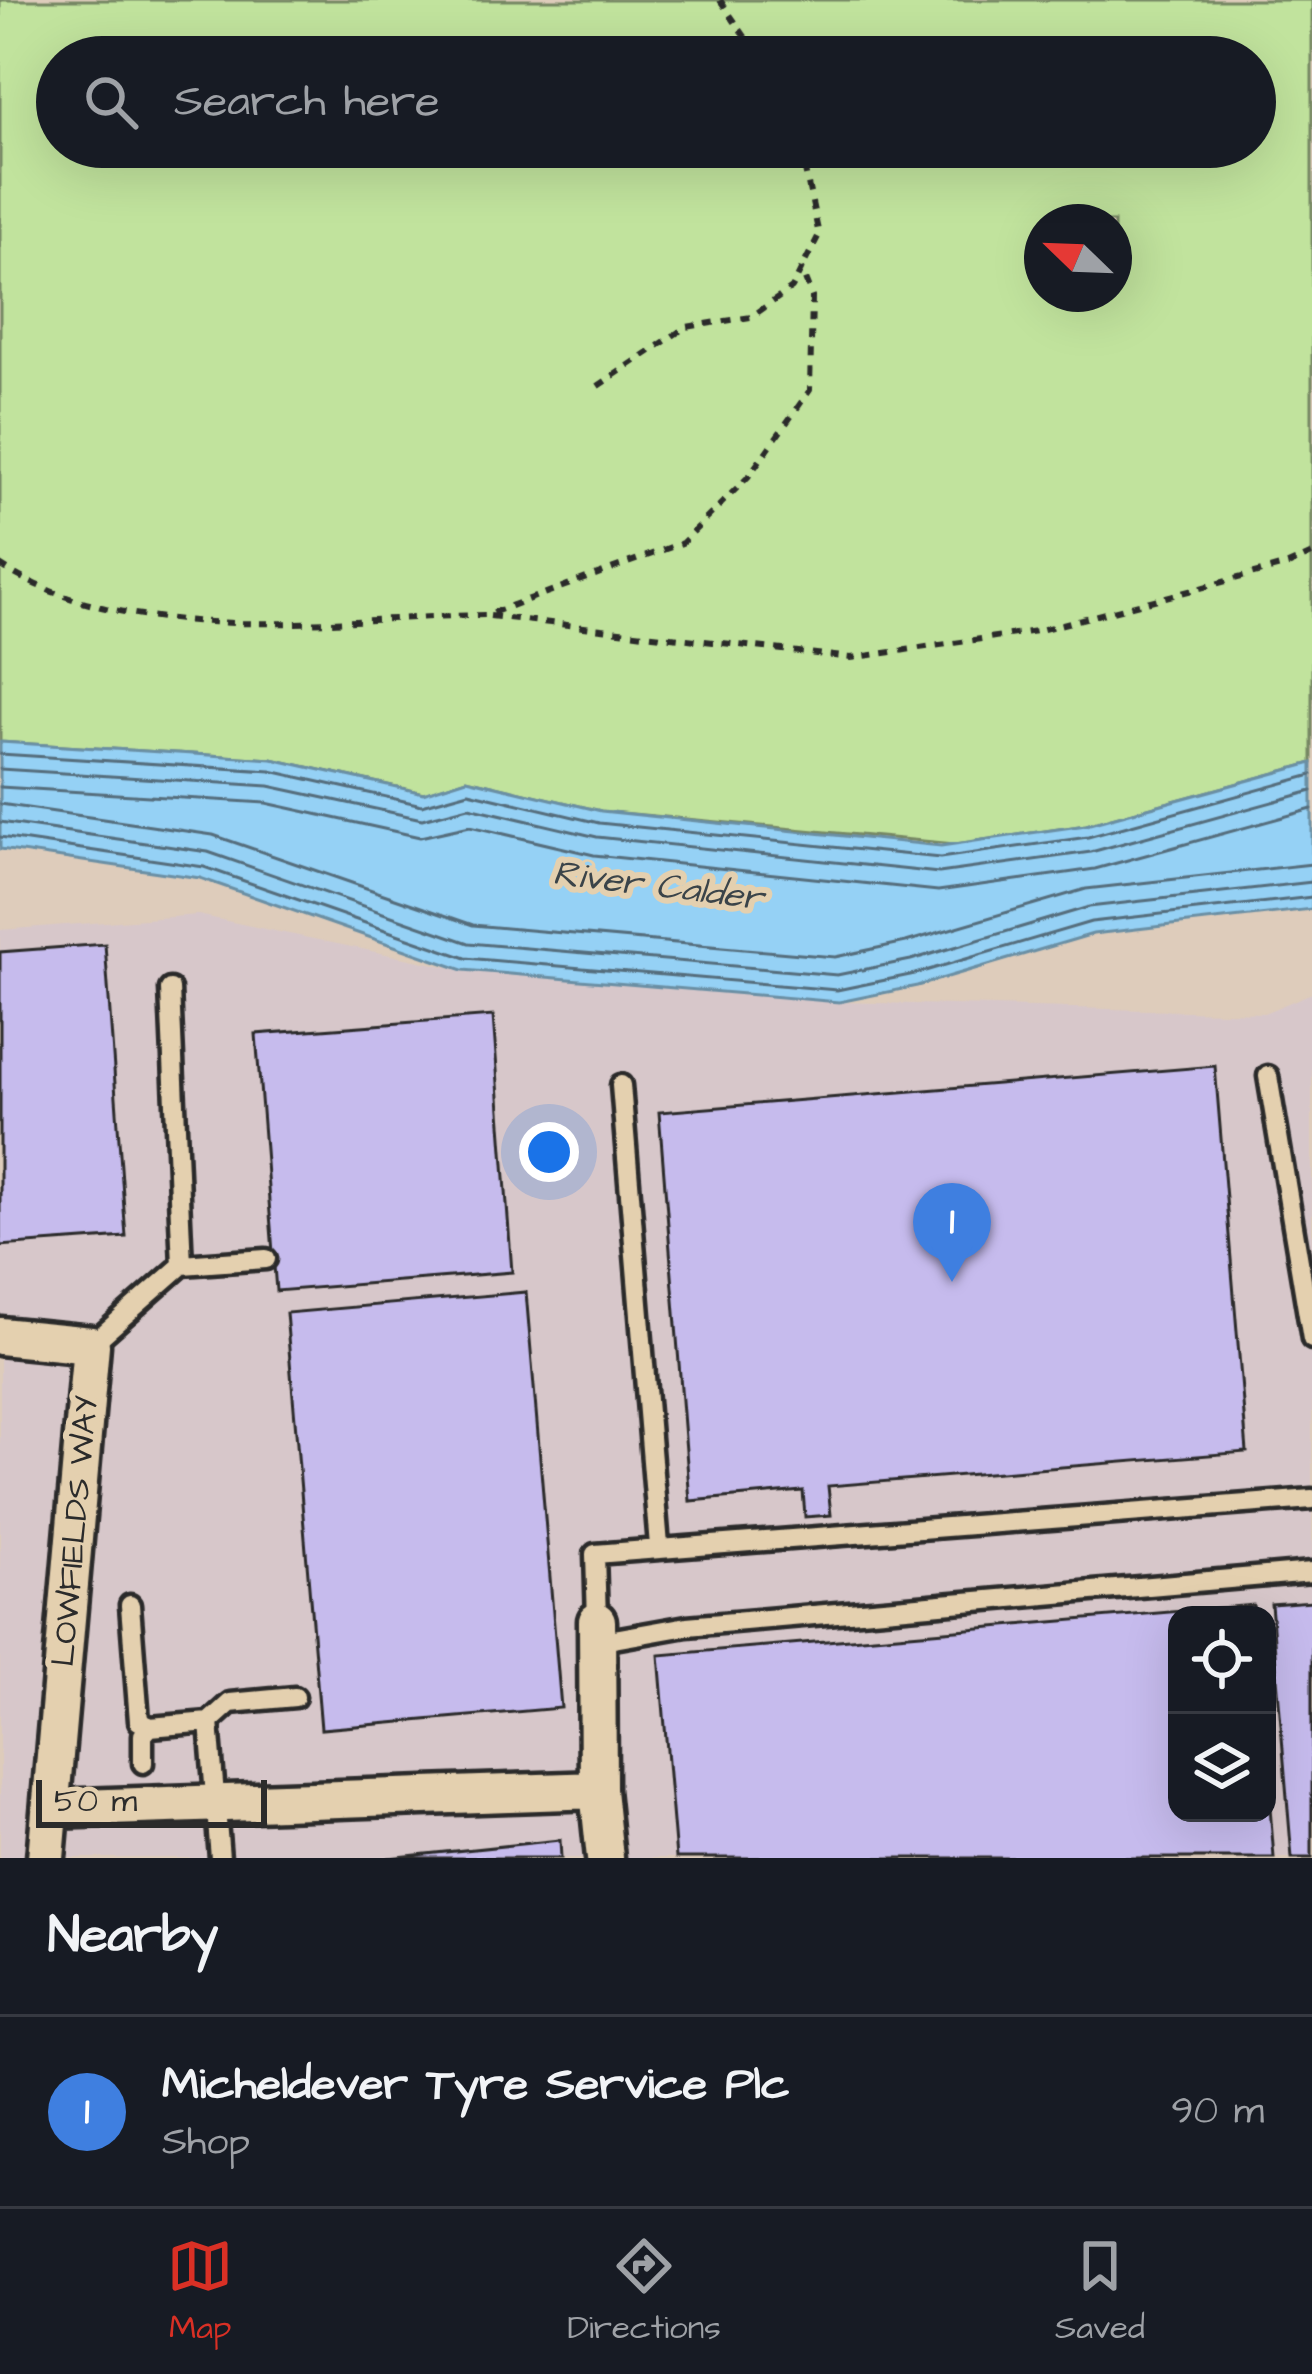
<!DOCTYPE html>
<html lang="en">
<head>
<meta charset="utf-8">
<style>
  body { margin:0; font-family:"Architects Daughter",sans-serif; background:#242831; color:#f1f3f6 }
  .controls { position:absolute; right:36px; bottom:36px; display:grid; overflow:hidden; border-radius:24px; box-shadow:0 12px 48px #0002 }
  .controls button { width:108px; height:108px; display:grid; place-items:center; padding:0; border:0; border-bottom:3px solid #363941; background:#171b24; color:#f1f3f6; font:60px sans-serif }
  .compass { position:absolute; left:1024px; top:204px; width:108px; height:108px; border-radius:50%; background:#171b24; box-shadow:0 12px 48px #0002; rotate:293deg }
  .scale { position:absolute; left:36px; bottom:30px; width:231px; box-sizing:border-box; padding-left:12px; border:6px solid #2b2b2b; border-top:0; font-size:33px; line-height:42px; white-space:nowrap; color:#2b2b2b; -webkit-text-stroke:9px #e4d0af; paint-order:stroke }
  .you { position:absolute; left:549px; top:1152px; width:42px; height:42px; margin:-30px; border:9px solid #fff; border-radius:50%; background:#1a73e8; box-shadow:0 0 0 18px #1a73e833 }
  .badge { display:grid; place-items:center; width:78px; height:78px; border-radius:50%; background:#d93025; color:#fff; font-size:39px; font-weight:700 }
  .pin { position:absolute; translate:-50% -99px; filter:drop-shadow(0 3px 6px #0008) }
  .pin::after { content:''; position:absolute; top:63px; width:42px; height:36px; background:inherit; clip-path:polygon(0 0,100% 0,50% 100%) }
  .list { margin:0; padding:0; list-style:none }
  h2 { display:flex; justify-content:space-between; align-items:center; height:156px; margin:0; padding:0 48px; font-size:51px }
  h2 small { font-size:39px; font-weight:400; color:#9ea1a6 }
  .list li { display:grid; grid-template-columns:78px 1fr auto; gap:36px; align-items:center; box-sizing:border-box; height:192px; padding:0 48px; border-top:3px solid #363941 }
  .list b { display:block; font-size:45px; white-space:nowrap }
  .list p { margin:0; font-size:39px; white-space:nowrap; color:#9ea1a6 }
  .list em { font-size:39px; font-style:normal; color:#9ea1a6 }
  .icon { flex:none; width:66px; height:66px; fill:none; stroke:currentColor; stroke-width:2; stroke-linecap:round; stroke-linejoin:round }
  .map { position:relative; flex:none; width:1312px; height:1858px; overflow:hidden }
  .search { position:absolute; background:#171b24; box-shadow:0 12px 48px #0002; left:36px; right:36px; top:36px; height:132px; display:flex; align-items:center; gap:30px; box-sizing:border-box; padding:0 42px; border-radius:66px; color:#9ea1a6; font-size:45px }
  .sheet { height:348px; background:#171b24 }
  nav { display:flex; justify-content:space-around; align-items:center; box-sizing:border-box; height:168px; border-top:3px solid #363941; background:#171b24; font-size:33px; color:#9ea1a6 }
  nav a { display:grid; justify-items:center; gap:6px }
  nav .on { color:#d93025 }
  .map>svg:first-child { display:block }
  .built { fill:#d7c7ca; fill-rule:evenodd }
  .green { fill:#c1e39d; stroke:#768764; stroke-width:3; fill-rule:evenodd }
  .water { fill:#95d1f5; stroke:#6b8fa4; stroke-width:3 }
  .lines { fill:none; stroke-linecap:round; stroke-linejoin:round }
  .shore { stroke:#556d7c; stroke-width:3 }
  .building { fill:#c6bbed; stroke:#2b2b2b; stroke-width:3 }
  .service-casing { stroke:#2b2b2b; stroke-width:27 }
  .minor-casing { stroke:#2b2b2b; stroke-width:45 }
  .path { stroke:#2b2b2b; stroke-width:6; stroke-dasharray:9 9; stroke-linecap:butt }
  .service { stroke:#e4d0af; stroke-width:18 }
  .minor { stroke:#e4d0af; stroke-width:36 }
  .labels { text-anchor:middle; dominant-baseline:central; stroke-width:12; stroke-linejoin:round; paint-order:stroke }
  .street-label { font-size:33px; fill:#2b2b2b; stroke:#e4d0af }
  .water-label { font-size:36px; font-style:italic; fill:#3b4449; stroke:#e4d0af }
</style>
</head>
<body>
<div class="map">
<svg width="1312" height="1858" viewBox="0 0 1312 1858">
  <rect width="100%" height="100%" fill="#deccbb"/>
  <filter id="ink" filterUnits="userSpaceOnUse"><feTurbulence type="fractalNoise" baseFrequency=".00833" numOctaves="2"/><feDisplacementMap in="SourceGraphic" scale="24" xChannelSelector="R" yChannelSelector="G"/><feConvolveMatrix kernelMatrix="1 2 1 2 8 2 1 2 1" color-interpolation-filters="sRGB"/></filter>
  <g filter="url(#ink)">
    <path class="built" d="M198,915L463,970L839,1002L1264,1013L1312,993V1858H0V930ZM1177,1615H1267V1813H1177Z"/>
    <path class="green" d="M0,0H1312V763L1086,825L955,844L601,811L467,779L424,793L272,759L0,742ZM57,57H1255V147H57ZM1042,222H1114V294H1042Z"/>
    <path class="water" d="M0,742L272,759L423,793L467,779L601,811L941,846L1086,825L1312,763V909L1093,934L917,986L839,1002L463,970L200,878L0,849Z"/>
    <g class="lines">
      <path class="shore" d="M0,754L271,771L422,805L469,792L599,823L940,858L1088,837L1312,775
        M0,769L269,786L422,819L469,807L597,837L939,873L1091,852L1312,791
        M0,787L266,803L420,837L470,826L594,855L938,891L1095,869L1312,809
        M0,804L213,835L473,925L835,957L906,942L1086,889L1312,864
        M0,822L208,852L469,943L837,975L911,960L1089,907L1312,882
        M0,837L204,867L466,958L837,990L915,974L1091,922L1312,897"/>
    </g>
    <path class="building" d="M105,944L126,1237L0,1246V952Z
      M493,1016L512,1272L276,1291L256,1034Z
      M1215,1066L1247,1452L828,1486L831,1515L805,1517L803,1491L690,1501L659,1112Z
      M526,1292L561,1708L321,1729L286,1313Z
      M1312,1601V1858H1292L1271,1604Z
      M1253,1605L1254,1615H1177V1813H1267V1770L1274,1858H676L659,1655Z
      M560,1840L561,1858H388Z"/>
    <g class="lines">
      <g class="service-casing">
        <path id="service" d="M1268,1076L1312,1339
          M621,1085L659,1546
          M182,1265L266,1259
          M91,1345L182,1265L170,989
          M130,1605L139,1721L150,1727L209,1722
          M597,1621L595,1554L1312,1499
          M597,1642L687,1626L1312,1572
          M143,1763V1735L150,1727
          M220,1858L209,1722L230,1703L295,1697"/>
      </g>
      <g class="minor-casing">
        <path id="minor" d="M0,1336L91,1345L46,1858
          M597,1621L598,1790
          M52,1809L598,1790L605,1858"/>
      </g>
      <path class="path" d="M720,0L759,57
        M598,386L686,327L751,317L792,288L819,235L800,147
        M0,565C131,650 336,618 486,615L682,543L748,477L810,390L812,297L801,269
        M490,616L851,658L1036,631L1288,565L1312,554"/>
      <use href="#service" class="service"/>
      <use href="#minor" class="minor"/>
    </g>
  </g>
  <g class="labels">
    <g class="street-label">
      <text transform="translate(75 1531) rotate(-85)">LOWFIELDS WAY</text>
    </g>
    <g class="water-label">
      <text transform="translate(658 886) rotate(7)">River Calder</text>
    </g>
  </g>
</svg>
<div class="controls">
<button><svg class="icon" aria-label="locate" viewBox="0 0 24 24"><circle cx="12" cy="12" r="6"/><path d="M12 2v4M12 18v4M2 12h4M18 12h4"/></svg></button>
<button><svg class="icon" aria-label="layers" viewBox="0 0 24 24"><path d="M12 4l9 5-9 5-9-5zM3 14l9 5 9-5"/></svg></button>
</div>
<svg class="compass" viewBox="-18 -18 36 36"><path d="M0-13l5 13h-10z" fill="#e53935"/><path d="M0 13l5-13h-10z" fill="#9ea1a6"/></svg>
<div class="scale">50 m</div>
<div class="you"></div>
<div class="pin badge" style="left:952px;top:1282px;background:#3f7fe0">1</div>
<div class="search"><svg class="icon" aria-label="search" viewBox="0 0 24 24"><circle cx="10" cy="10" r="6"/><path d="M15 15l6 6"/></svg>Search here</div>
</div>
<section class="sheet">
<h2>Nearby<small></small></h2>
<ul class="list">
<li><span class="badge" style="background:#3f7fe0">1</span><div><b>Micheldever Tyre Service Plc</b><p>Shop</p></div><em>90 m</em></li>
</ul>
</section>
<nav>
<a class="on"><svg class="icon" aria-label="map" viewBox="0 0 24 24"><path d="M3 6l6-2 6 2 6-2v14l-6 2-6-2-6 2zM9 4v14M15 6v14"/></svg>Map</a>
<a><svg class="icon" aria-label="directions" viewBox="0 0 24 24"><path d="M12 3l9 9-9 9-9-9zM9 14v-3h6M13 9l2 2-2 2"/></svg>Directions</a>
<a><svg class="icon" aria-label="saved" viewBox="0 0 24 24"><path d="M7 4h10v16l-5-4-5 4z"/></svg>Saved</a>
</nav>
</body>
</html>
